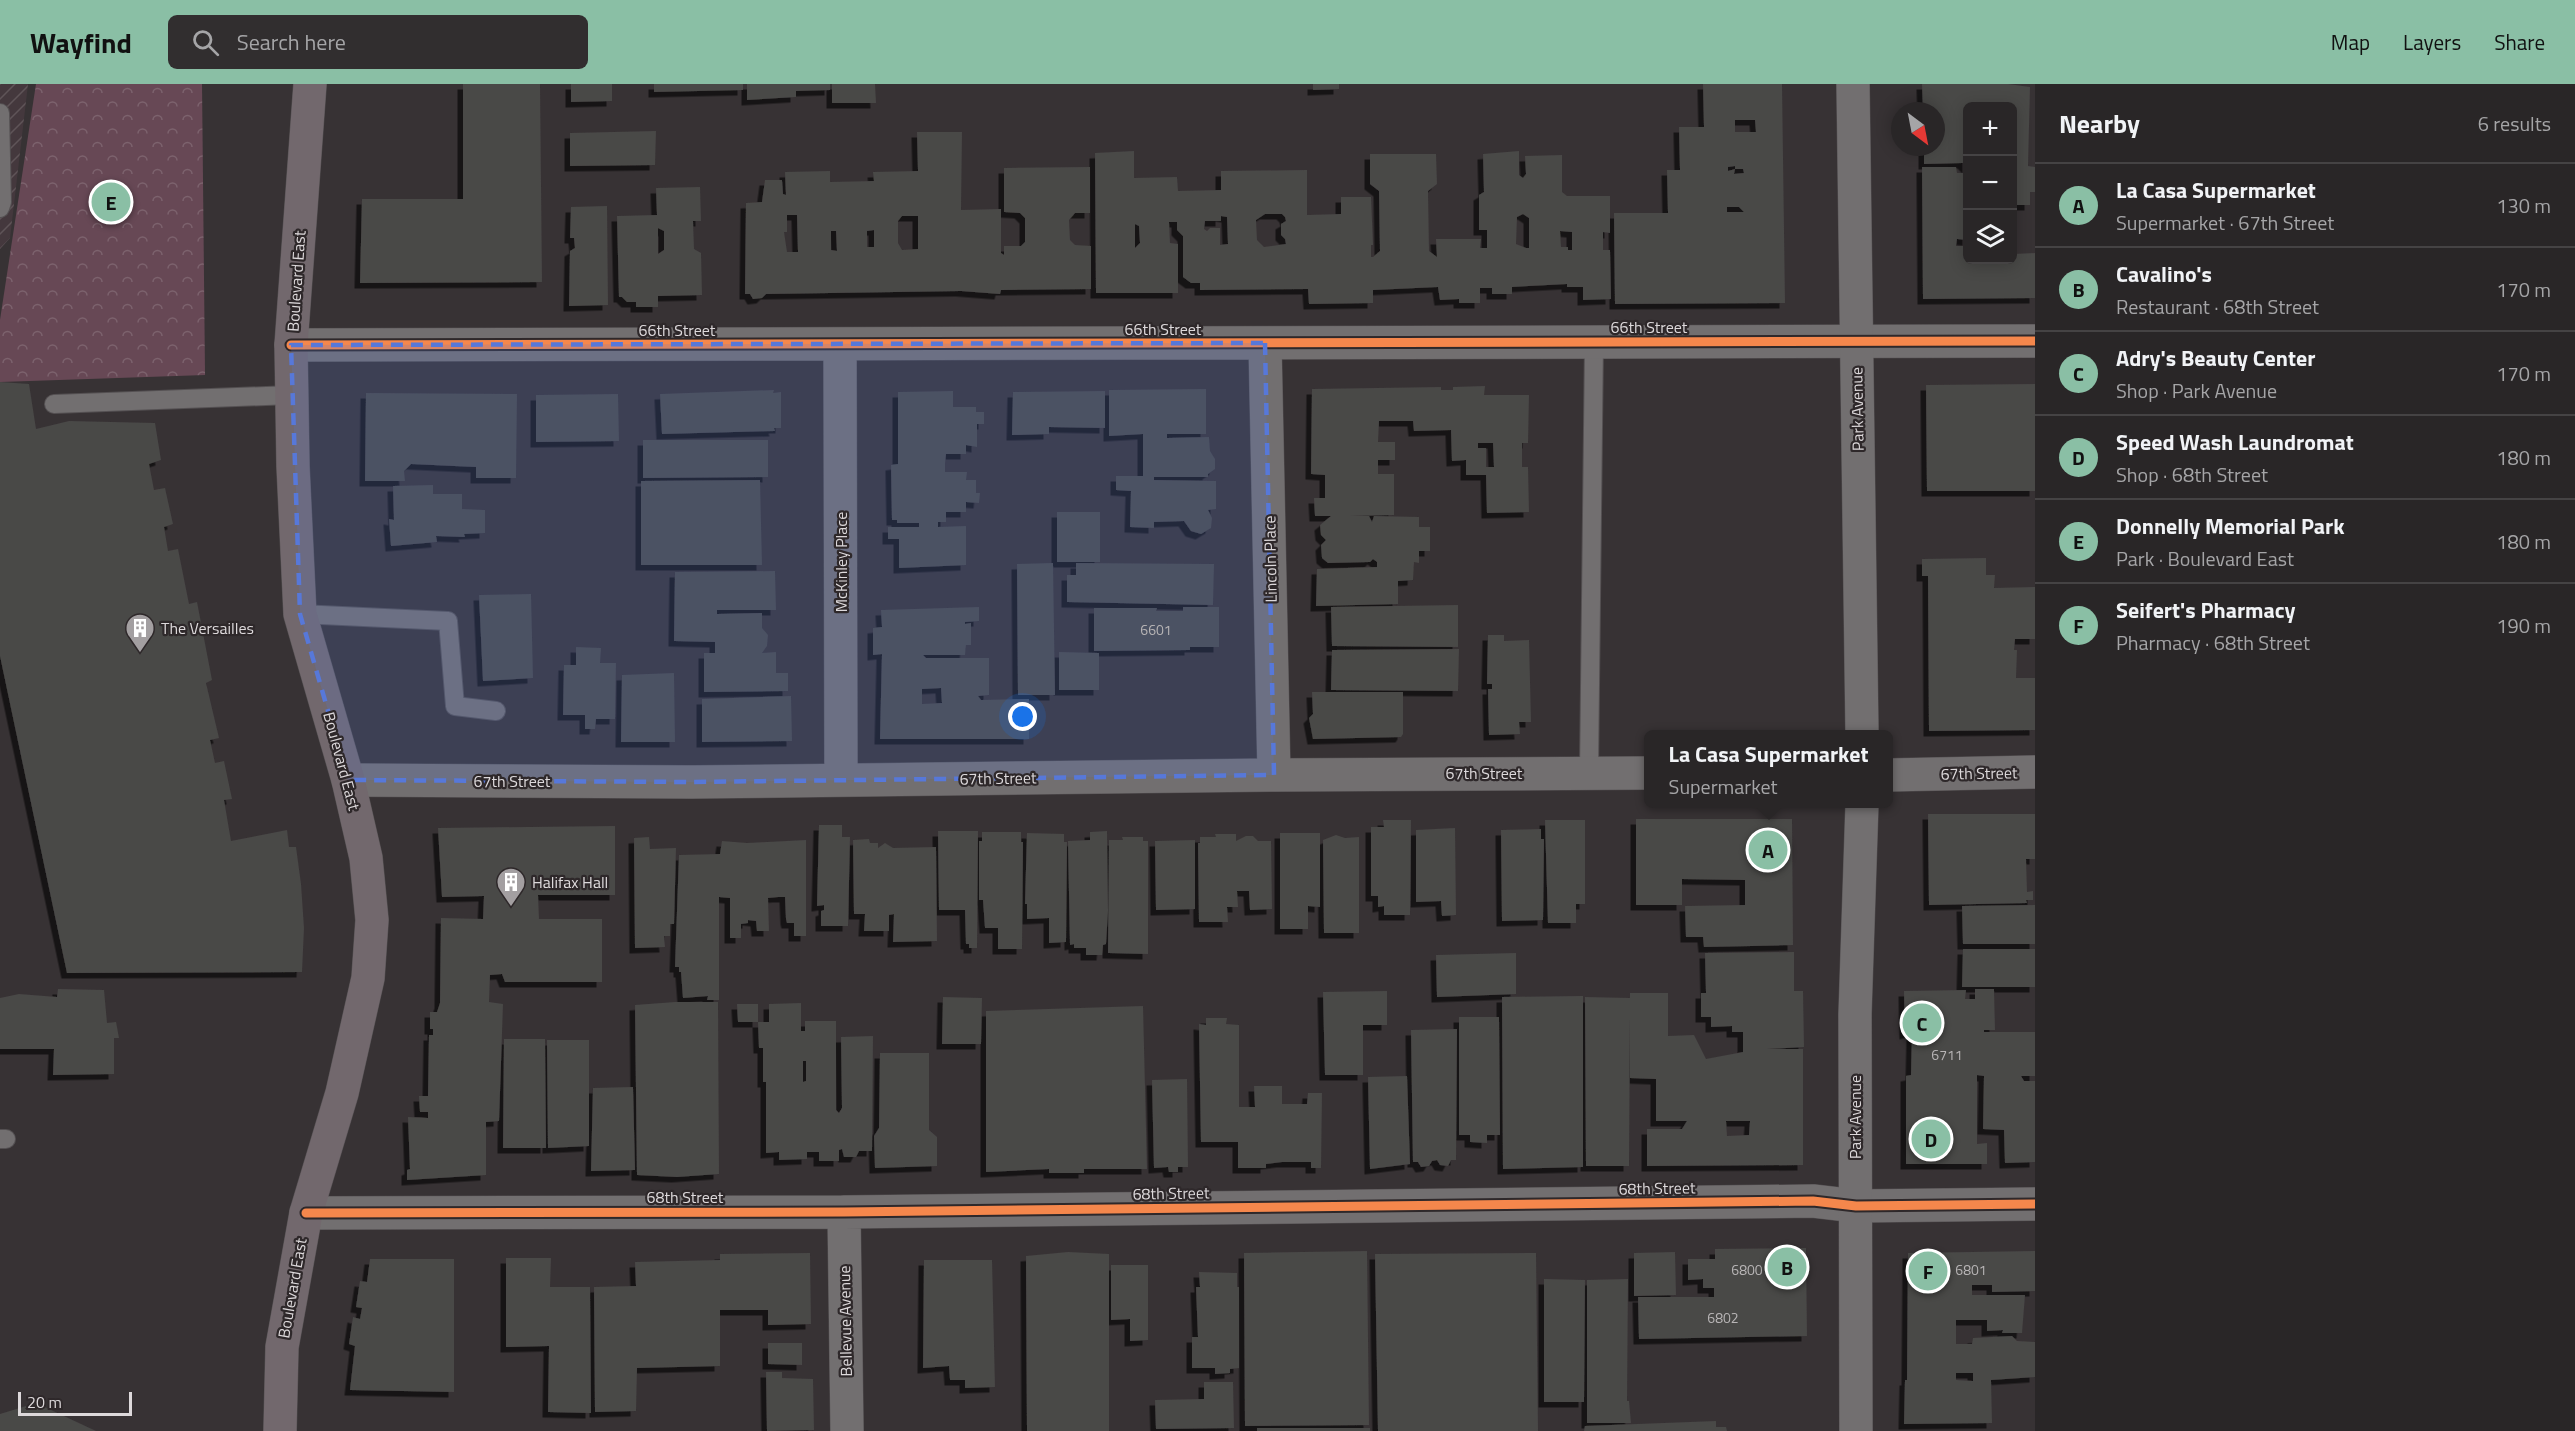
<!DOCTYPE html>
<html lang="en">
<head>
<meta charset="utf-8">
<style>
  body { margin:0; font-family:"Titillium Web",sans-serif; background:#312e2f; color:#f1f3f6 }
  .controls { position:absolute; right:18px; top:18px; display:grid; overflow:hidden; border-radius:9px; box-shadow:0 3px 15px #0003 }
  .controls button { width:54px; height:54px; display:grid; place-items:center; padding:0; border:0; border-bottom:2px solid #454344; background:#292627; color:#f1f3f6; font:30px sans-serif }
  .compass { position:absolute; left:1891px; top:18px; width:54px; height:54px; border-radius:50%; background:#292627; box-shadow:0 3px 15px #0003; rotate:148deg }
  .scale { position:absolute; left:18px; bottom:15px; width:114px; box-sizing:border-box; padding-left:6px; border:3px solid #ddd9db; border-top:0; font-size:16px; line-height:21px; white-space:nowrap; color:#ddd9db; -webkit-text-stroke:4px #2e282a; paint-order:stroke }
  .you { position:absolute; left:1023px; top:633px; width:21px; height:21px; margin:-15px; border:4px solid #fff; border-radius:50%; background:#1a73e8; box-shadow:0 0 0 9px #1a73e833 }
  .badge { display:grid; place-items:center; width:39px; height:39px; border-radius:50%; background:#8abfa5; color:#111; font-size:20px; font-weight:700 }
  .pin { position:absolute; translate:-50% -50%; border:3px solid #fff; box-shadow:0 2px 6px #0006 }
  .popup { position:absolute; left:1644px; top:646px; width:249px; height:78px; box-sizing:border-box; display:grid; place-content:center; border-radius:9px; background:#292627; filter:drop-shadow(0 2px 4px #0005); font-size:20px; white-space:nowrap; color:#a5a5a7 }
  .popup b { font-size:22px; color:#f1f3f6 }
  .popup::after { content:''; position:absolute; left:50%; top:100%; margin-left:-12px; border:12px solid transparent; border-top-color:#292627 }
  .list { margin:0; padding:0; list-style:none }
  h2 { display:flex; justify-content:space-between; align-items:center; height:78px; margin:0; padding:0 24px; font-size:26px }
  h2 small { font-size:20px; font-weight:400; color:#a5a5a7 }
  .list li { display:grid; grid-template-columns:39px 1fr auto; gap:18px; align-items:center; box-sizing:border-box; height:84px; padding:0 24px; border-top:2px solid #454344 }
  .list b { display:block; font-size:22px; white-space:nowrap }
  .list p { margin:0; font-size:20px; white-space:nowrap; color:#a5a5a7 }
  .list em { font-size:20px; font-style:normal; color:#a5a5a7 }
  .icon { flex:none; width:33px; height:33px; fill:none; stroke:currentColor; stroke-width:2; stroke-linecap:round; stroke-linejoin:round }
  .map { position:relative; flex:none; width:2035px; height:1347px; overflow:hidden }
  header { display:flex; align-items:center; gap:36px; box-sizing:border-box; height:84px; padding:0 30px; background:#8abfa5; color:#111 }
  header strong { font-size:28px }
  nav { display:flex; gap:33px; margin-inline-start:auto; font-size:21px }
  .search { width:420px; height:54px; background:#312e2f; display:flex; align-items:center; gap:15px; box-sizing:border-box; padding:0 21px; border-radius:9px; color:#a5a5a7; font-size:22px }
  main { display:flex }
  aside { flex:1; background:#292627 }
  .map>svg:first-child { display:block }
  .industrial { fill:url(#industrial-furrows) }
  .park { fill:url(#park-crowns) }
  .building { fill:#494847; fill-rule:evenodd; filter:url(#shadow) }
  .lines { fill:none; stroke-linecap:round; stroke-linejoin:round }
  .service-casing { stroke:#545052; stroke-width:20 }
  .minor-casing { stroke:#545052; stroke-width:34 }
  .tertiary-casing { stroke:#545052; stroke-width:34 }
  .primary-casing { stroke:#545052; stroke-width:34 }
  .service { stroke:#726f70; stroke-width:18 }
  .minor { stroke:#726f70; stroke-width:33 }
  .tertiary { stroke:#726f70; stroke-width:33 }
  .primary { stroke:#72686d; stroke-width:33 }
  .cycleway-casing { stroke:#2e282a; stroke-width:13 }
  .cycleway { stroke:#f5874c; stroke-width:9 }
  .marked { fill:#5778d9; fill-opacity:0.2; stroke:#5778d9; stroke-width:4.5; stroke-dasharray:12 8; stroke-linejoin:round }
  .labels { text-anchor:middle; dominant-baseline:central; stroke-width:4.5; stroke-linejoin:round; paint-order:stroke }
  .number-label { font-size:14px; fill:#b8b5b6 }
  .street-label { font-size:16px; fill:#ddd9db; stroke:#2e282a }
  .poi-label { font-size:16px; fill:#ddd9db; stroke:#2e282a; text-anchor:start }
</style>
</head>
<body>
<header>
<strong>Wayfind</strong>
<div class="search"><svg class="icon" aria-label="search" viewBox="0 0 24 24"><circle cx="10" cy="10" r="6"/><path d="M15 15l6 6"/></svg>Search here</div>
<nav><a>Map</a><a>Layers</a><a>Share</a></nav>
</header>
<main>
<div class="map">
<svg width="2035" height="1347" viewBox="0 0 2035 1347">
  <defs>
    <pattern id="industrial-furrows" width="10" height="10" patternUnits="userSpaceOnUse" patternTransform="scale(1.5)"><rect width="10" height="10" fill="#44383d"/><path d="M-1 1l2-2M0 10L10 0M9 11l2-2" fill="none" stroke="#5f5458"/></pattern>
    <pattern id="park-crowns" width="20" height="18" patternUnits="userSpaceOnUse" patternTransform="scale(1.5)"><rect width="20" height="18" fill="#674855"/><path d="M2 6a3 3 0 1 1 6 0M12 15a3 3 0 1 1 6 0" fill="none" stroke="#7c626d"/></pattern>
    <filter id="shadow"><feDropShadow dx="-5.5" dy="5.5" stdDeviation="0" flood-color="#0009"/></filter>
  </defs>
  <rect width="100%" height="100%" fill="#373234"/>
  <path class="industrial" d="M0,0H28L10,154L0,165Z"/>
  <path class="park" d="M36,0H202L205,291L0,298V236Z"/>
  <path class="building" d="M463,0H540L542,198L360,199L362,115H463Z
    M571,0H612V17L571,18Z
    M654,0H743V6L654,8Z
    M747,0H830V6L796,7V13L747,16Z
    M832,0H875L876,19H832Z
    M1313,0H1339V5L1313,6Z
    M1703,0H1782L1785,219L1615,220L1614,129H1668L1667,86H1680L1679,43H1704ZM1735,36H1755L1756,48H1735ZM1735,82V85H1743L1744,89L1734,90L1735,85L1728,87V83ZM1727,123H1739L1744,128H1727Z
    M1922,0H2008L2030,3L2028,82L2035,83V108H2030V121H2013V22H1968V84L1963,79L1924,80V63H1936V27H1923Z
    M656,47L655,81L570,82V49Z
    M917,48H962L961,126L1001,125V169L1004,171V162H1021L1025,158V134L1020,129L1004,128V84L1090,83V129H1075L1069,136L1070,156L1075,161L1091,162V205L1001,206L1000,210L961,207L766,210L762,214L753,215L750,210H745L746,119L762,118L765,96H782L783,110L786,111L785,88L830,87V98L874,97L873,88L918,87ZM787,131H797L798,168H787L784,148H787ZM902,132H918V165L902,166L898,159V137ZM874,146V163H867V147ZM831,147H836L837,167L831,166Z
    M1134,67V94L1177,93L1178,107L1221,106V87L1307,86V131L1341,130V113H1371L1373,161H1371V173H1373L1380,167L1379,107L1370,100V70H1436L1437,100L1428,107L1429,167L1437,173L1436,155H1481L1480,164H1487V146H1479V111L1484,108L1483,70L1519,67V91L1523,94L1526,90L1525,72L1562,71V108L1567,112H1610V149L1603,148V166H1610L1611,215L1583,216V203H1567V200L1512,203V210H1492V204H1480V219H1459V215L1440,216L1438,203L1373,206V219L1309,220L1308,205L1200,206V199H1191L1183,193V152L1177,146V138H1169L1170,159L1178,160V209H1096L1095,69ZM1265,130H1282L1285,133L1286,137L1281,140V151L1285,155L1286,160L1264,163L1257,156L1256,136ZM1523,130L1529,134V164H1526L1516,160L1517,133ZM1221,132L1227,133L1228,160L1220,161V144H1210L1207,147L1204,145L1205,137H1221ZM1135,140L1139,142L1140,159L1135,164ZM1560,147L1572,148V166H1568V163H1561Z
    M1922,83H1956L1957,89H1968V156L1957,155L1956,162H1963V170H1968V176H2013V170L2035,169V214L1923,215Z
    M700,103L701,137H693L694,165L701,169L702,211L658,212V223H636V218H627L622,213H619L617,132L657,131L656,104ZM658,144L664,147V166L658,170Z
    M607,122L608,221L569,222L570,167L575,164L574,154H570L571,123Z
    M0,298L29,300L36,345L69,337L155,339L161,376L149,380L154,406L165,404L173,440L164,443L168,467L178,465L189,520L197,518L212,596L206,599L219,654L210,656L215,679L224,677L232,715L224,716L231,757L287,746L289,763H296L301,800L304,844L302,888L67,889L0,572Z
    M2035,300V407H1927L1926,301Z
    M1485,302L1484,311H1529L1528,359H1522V383H1528L1529,428L1487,429L1486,391H1466V376L1452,377L1451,346L1414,347L1413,337H1379L1378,358H1395V376H1378V390H1394V431L1350,432H1369L1372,438L1374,432L1419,433V443H1430V467H1419V479L1414,478L1413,496L1398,497V520L1316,522L1317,485L1377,483V478L1373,475L1370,478L1328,479L1322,474L1321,461L1326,456L1321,451L1320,441L1331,432H1315L1314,414H1325V391L1311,390L1312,305L1441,303V306H1453V303ZM1478,359H1493L1494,383H1486V364H1478Z
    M1206,305V350H1167V354L1209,353L1210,367L1215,375V385L1208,390V393H1154V396L1216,397V425L1208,426L1212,434L1211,444L1201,450L1191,447L1184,437L1154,438V444L1130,443L1131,407L1116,406V392H1143V350L1109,352V306Z
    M774,306L773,309L781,308V344H774L775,347L662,350L660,310Z
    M953,307V323H976V328H984V340H977V363L966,361V370H946L945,380V388H967L966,396H976V409H980L979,419L966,418V428H946V438H938V443L966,442V481L899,484V455H888V443H919V439H897V436H892L891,381L898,380V308Z
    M1105,307V344L1049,343V350L1012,351L1013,308Z
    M366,309L517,310L516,394H476V383L411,380L404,387L405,397H365Z
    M618,310L619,357L536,358V311Z
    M643,356H768V393L643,394Z
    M760,396L762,481H641V397Z
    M433,401V410H462V425L485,426V449L464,450L465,453L436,452L437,458L391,462L389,435L394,436L393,402Z
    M1057,428H1100V478H1057Z
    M1986,474V491H1995L1994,504L2035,503V555H2015L2014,566H2017L2016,594H2035V646L1929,647L1928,492H1922V475Z
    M1053,479L1055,611H1018L1017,480Z
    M1076,479L1214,480L1213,521L1067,518V491H1076Z
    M775,487L776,526H717V530L762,529V544L768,551L767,562L762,569L776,568V589H788V607L704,608V569H715V558L674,557L675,488Z
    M531,510L533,594L483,597L479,511Z
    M1458,521V563L1332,562L1331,523Z
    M979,523V537L965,538V540L971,539V561H966L965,571H923L926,574H989V611L978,612L981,616L1029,615V655H880L882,570L873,571V544L882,543L881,526ZM941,604L942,619L922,620V605Z
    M1183,523H1219V563H1190V566L1094,567V524H1157L1156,527H1183Z
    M1488,551H1504V557L1529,556L1531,638H1519L1520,650L1489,651L1488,605H1492V600H1487Z
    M576,563L601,564L600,579H616L615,635H596L595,645H585V631H563L564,581H576Z
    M1459,565L1458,607L1331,606L1332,566Z
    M1059,568L1099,569V606H1059Z
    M674,589L675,658H621L622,591Z
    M1312,608H1403V650L1401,653L1313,655L1309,634L1313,630Z
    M791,612L792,657L702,658V615Z
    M1928,730H2035V775H2026L2027,808L2033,807V816H2026L2027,819L1929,821Z
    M1636,735H1792L1793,861L1704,863L1703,853H1686L1685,822L1745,821V796L1682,795V821H1636Z
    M1383,736H1411L1410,831H1384V822L1378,823V812H1371V743H1384Z
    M1545,736H1585V820H1576V839H1548Z
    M819,741H842V753H850L848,842H821V827L824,826V821L817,822Z
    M615,742V811H538L539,835H602V898H505L502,890L490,891L489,918L503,920L499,1037L486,1038V1091L407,1096V1086L410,1085L408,1033L428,1034V1028H420L419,1012H428L429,951H433V945H430V928H437L440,919L441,834L483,835L484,812L442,813L438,744Z
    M1455,744L1456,831L1442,832L1441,817L1416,818V746Z
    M1541,745V755H1544L1543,836L1502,837L1501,746Z
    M938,747H978L977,864H969V860H966L965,826H939Z
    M1107,747L1108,827L1106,860L1103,861L1102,871H1086V864H1074V860L1070,861L1068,757L1090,756V748Z
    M982,748H1021V758H1023L1022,865H998V844H985L983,816H979V757H982Z
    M1027,749L1064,750V758H1067L1066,858L1049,859V834L1027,835V820H1025Z
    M1280,749H1320V823L1308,822V845H1280Z
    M1215,750H1236V757L1246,752H1253L1258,757H1271L1272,825L1250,826L1249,807H1237L1238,823H1227L1228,838H1199L1198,759H1200V753H1216Z
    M1336,751L1345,754L1359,753V849H1324L1323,756Z
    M649,753L650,765L676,764L674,840H670V852H664L665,863L635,864L634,754Z
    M1122,753H1143V757H1148V870L1108,869L1109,756H1123Z
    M869,755L870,759H878V764L885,759L893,764L936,763L937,857L893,858L894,830L889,831V847H864L865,830H854L853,756Z
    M806,756V852H794V839H787L786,835L785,813H778L768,814L769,847H757L756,837L748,836V839L741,840V854H730V814L719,813V916H707L708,912L683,914L681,888H679V883H675L679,771L720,770L722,757L747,759Z
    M1195,756V825L1156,826L1155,757Z
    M2035,821V860H1963L1962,822Z
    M1963,865H2035V903H1962Z
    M1794,868V907H1803L1804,963L1767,965H1803V1081L1647,1082V1045H1682L1687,1037H1656V995L1630,994V932L1629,1082H1586L1585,913L1630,914V909H1668V952L1694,951L1706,975L1743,968V948H1732V942L1711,943V933H1701V909H1706L1705,869ZM1726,1037H1750L1749,1051L1727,1052Z
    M1516,869V910L1437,913L1436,871Z
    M58,905L104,906L107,939L116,938L119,954H114V990L53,991L54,965H0V914L19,910L57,913Z
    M1975,905H1994L1995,946H1984V948H2035V992H2021L2024,997H2035V1078L2005,1079L2004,1046L1983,1045L1984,992L1977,991V1060L1987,1059V1080H1906V992L1911,991L1912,948L1905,950L1904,907L1966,906L1965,915H1975Z
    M1387,907V941H1363V991H1325L1323,908Z
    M1583,912V1083L1503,1085L1502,913Z
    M943,913L982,914L981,960H942Z
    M675,918H718L719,1090L677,1093L637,1091L635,921Z
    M801,919V947H805V937H836V1026L839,1029L842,1024L841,953L873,952L872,1067H859L856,1073H844L842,1065L839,1066V1077H819V1068H807V1075L779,1076V1068L766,1069V998H763V964H759L758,938H738L737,920H758V938H769V920ZM803,977H806V997L803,998Z
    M1143,922L1147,1085H1084V1089H1049V1085L986,1088V927Z
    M1459,933H1499L1500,1051H1487V1059L1470,1058V1051H1459Z
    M1206,934H1227L1226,940L1239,941V1023H1255L1254,1002H1282V1020H1307L1308,1009H1322L1321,1084H1311V1078H1282L1266,1080V1084H1238V1058H1201L1199,940L1206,941Z
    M1457,945L1456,1076H1451L1448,1082L1440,1081L1437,1076L1432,1077L1429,1082L1421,1083L1418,1078H1413L1411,946Z
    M504,955H545L546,1064H503Z
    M547,956H589V1062L548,1064Z
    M880,969H929V1046L937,1053V1082L875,1084L874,1052L879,1044Z
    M1407,992L1410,1080L1370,1085L1368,993Z
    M1187,995L1188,1083H1178V1088H1169L1168,1083L1154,1084L1152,996Z
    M633,1003L635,1086L591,1087L593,1004Z
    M1806,1164L1807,1252L1639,1255L1638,1213H1714V1204H1703V1195L1688,1196V1175H1715V1165Z
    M1367,1167L1369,1341L1245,1342L1244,1169Z
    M2035,1167V1207L1992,1208V1201H1972V1211H2025L2022,1249H2002L2003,1246L1987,1247V1236H1956V1260H1972L1973,1254L2012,1252L2017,1257L2035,1258V1293L1991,1296L1992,1339L1904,1340L1905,1296H1907L1908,1169ZM1956,1289H1973V1297L1956,1296Z
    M1068,1168L1109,1170V1347H1027L1026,1172Z
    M1675,1168L1676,1211L1634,1212V1169Z
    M810,1169L811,1240L768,1241V1226H720V1282L637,1284L636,1327L595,1328L594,1203L636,1202L635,1178L720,1176V1170Z
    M1536,1169L1538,1347H1378L1375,1170Z
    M506,1174H551L550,1203H590L591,1329L548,1328L549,1262L506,1263Z
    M370,1175H454V1308L350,1306L355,1262L349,1260L353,1233L360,1235L362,1224L356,1223L360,1197L367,1198Z
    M924,1176H992L995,1303L965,1304V1296H950L949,1282L923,1284Z
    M1111,1181H1148V1256L1130,1257V1235L1111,1236Z
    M1199,1188L1237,1189V1203H1239V1284L1230,1285V1289L1215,1290V1284H1192V1253H1198L1196,1203H1200Z
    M1544,1195L1585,1196L1584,1318H1544Z
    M1628,1195L1627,1317H1629L1631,1339H1587V1196Z
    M768,1259H802V1281L768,1280Z
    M766,1288H782V1294L813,1295L814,1346L767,1347Z
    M1204,1298H1233L1234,1344L1156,1345L1155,1316L1204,1315Z
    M36,1319L96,1347H0V1330Z
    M1716,1337V1343H1726L1727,1347H1584L1585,1342Z
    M1257,1344H1370V1347H1257Z"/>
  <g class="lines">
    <g class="service-casing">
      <path id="service" d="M0,29L2,118L0,124
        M54,320L291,311
        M300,530L448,537L455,622L496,627
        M1589,688L1594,258
        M0,1055H6"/>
    </g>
    <g class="minor-casing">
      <path id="minor" d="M1265,259L1274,691
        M291,261L2035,257
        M840,261L841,696
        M1888,691L2035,688
        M348,696L692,698L1274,691L1648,689
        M844,1128L847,1347
        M306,1129L844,1128L1813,1117L1856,1122L2035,1120"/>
    </g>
    <g class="tertiary-casing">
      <path id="tertiary" d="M1853,0L1862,650
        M1856,1347L1855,930L1862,720"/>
    </g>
    <g class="primary-casing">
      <path id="primary" d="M280,1347L282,1263L306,1129L342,1009L368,894L372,836L366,774L348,696L300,530L293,382L291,261L310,0"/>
    </g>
    <use href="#service" class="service"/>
    <use href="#minor" class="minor"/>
    <use href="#tertiary" class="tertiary"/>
    <use href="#primary" class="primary"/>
    <g class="cycleway-casing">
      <path id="cycleway" d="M291,261L2035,257
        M306,1129L844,1128L1813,1117L1856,1122L2035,1120"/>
    </g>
    <use href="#cycleway" class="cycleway"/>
  </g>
  <path class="marked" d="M1265,259L1274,691L692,698L348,696L300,530L291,261Z"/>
  <defs>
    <g id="building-pin" transform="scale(1.5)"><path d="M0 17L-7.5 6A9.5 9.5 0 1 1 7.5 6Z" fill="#a39fa1" stroke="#2e282a"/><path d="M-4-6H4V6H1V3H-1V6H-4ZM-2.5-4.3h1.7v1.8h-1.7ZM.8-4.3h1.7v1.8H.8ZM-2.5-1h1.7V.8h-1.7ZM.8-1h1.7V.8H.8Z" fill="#fff"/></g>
  </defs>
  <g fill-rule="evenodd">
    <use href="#building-pin" x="140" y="544"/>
    <use href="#building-pin" x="511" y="798"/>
  </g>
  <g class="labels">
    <g class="number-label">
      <text x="1156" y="545">6601</text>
      <text x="1947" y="970">6711</text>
      <text x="1747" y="1185">6800</text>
      <text x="1971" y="1185">6801</text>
      <text x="1723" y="1233">6802</text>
    </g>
    <g class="street-label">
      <text transform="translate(296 197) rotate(-86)">Boulevard East</text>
      <text x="1649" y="243">66th Street</text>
      <text x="1163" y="245">66th Street</text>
      <text x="677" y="246">66th Street</text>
      <text transform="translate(1857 325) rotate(-91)">Park Avenue</text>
      <text transform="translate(1270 475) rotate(-91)">Lincoln Place</text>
      <text transform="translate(841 478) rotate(-90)">McKinley Place</text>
      <text transform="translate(342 677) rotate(75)">Boulevard East</text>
      <text x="1484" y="689">67th Street</text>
      <text transform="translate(1979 689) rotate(-1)">67th Street</text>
      <text transform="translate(998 694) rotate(-1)">67th Street</text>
      <text x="512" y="697">67th Street</text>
      <text transform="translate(1855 1033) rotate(-90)">Park Avenue</text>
      <text transform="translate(1657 1104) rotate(-1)">68th Street</text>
      <text transform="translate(1171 1109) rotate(-1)">68th Street</text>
      <text x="685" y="1113">68th Street</text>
      <text transform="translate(292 1204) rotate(-80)">Boulevard East</text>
      <text transform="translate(845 1237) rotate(-91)">Bellevue Avenue</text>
    </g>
    <g class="poi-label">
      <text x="161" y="544">The Versailles</text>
      <text x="532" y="798">Halifax Hall</text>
    </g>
  </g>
</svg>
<div class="controls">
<button>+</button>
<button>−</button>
<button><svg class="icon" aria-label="layers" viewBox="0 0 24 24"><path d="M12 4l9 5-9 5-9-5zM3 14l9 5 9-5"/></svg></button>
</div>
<svg class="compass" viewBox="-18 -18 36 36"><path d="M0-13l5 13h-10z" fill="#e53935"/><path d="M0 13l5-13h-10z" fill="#a5a5a7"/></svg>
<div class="scale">20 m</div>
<div class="you"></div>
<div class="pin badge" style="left:1768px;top:766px">A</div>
<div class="popup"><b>La Casa Supermarket</b>Supermarket</div>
<div class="pin badge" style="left:1787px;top:1183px">B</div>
<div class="pin badge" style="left:1922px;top:939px">C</div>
<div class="pin badge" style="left:1931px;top:1055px">D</div>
<div class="pin badge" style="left:111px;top:118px">E</div>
<div class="pin badge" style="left:1928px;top:1187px">F</div>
</div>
<aside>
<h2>Nearby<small>6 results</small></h2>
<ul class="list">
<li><span class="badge">A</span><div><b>La Casa Supermarket</b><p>Supermarket · 67th Street</p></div><em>130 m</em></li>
<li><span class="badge">B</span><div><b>Cavalino's</b><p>Restaurant · 68th Street</p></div><em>170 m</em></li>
<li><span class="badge">C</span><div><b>Adry's Beauty Center</b><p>Shop · Park Avenue</p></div><em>170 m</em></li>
<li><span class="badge">D</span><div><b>Speed Wash Laundromat</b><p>Shop · 68th Street</p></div><em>180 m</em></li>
<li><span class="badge">E</span><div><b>Donnelly Memorial Park</b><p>Park · Boulevard East</p></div><em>180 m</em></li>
<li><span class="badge">F</span><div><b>Seifert's Pharmacy</b><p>Pharmacy · 68th Street</p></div><em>190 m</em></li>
</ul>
</aside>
</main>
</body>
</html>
